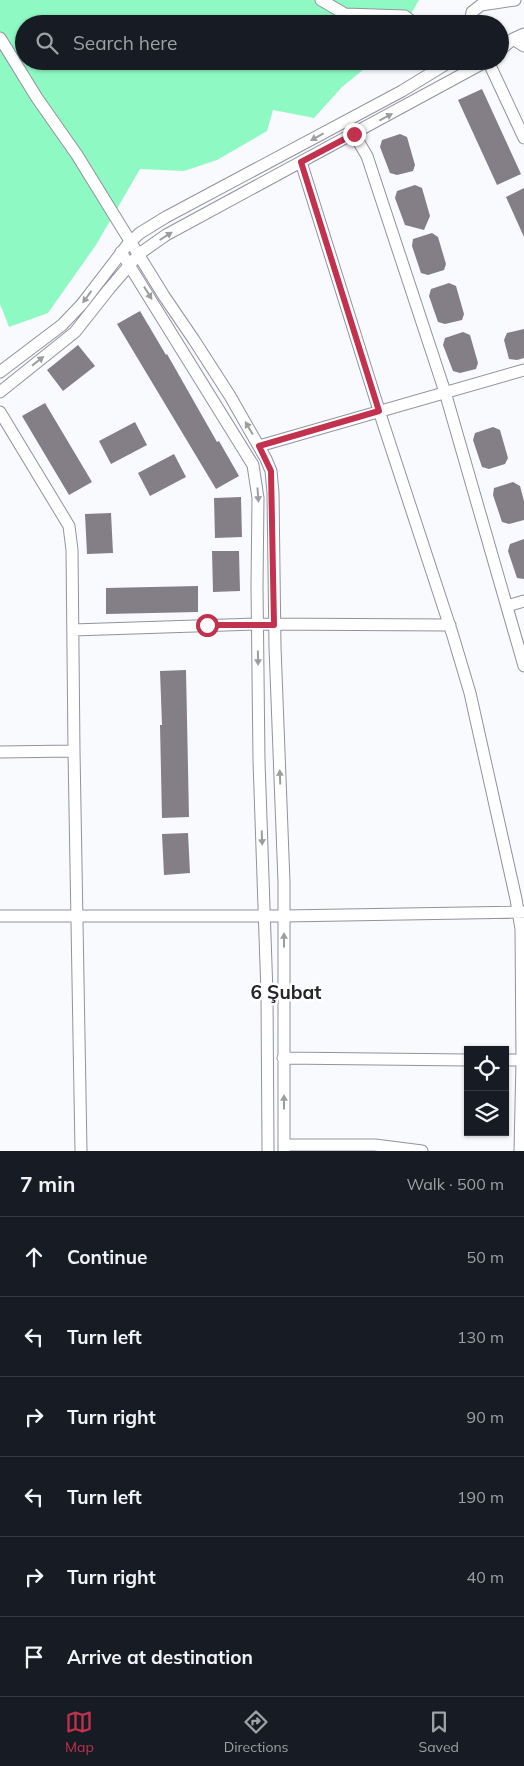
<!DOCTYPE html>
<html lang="en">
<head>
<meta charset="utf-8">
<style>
  body { margin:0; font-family:Mulish,sans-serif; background:#20242c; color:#f1f3f6 }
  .controls { position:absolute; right:15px; bottom:15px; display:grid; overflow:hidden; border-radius:0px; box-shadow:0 1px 4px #0004 }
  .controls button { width:45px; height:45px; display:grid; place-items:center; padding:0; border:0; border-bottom:1px solid #363941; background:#171b24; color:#f1f3f6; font:25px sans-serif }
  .stop { position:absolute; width:15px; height:15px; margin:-11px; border:4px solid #c2324e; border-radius:50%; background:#fff }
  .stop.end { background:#c2324e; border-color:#fff; box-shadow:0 1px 5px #0008 }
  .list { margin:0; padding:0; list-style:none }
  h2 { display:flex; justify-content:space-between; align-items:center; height:65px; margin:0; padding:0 20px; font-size:21px }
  h2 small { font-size:16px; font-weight:400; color:#9ea1a6 }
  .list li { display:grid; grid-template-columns:32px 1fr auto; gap:15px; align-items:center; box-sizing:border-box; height:80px; padding:0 20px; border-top:1px solid #363941 }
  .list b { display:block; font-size:19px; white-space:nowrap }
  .list em { font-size:16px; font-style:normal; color:#9ea1a6 }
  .icon { flex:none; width:28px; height:28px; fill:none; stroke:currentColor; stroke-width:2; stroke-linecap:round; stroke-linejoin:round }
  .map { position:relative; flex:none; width:524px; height:1151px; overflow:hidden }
  .search { position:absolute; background:#171b24; box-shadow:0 1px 4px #0004; left:15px; right:15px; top:15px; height:55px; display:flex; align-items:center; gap:12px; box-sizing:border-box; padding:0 18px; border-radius:28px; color:#9ea1a6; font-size:19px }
  .sheet { height:545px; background:#171b24 }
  nav { display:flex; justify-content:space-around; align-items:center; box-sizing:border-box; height:70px; border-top:1px solid #363941; background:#171b24; font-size:14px; color:#9ea1a6 }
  nav a { display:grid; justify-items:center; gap:2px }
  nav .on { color:#c2324e }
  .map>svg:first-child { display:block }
  .green { fill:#8ff9c3 }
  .building { fill:#847e86 }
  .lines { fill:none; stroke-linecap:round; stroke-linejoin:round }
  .minor-casing { stroke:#91939c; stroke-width:13 }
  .minor { stroke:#fff; stroke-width:11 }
  .oneway { fill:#9c9d9e }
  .route { stroke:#c2324e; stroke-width:6 }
  .labels { text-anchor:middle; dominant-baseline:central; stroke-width:5; stroke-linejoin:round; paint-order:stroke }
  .district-label { font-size:19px; font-weight:bold; fill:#242528; stroke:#fff }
</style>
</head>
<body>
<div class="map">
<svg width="524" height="1151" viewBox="0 0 524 1151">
  <rect width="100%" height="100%" fill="#f9fafe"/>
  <path class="green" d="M0,0H419L405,24H24V61H374L342,87L314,118L273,110L267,131L217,160L184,171L140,169L96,245L48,313L9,327L0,304Z"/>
  <path class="building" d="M482,89L521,174L497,185L458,100Z
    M400,134L407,137L415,165L413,171L397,175L390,173L380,147L382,140Z
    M415,185L422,188L430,216L424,230L405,225L395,198L397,191Z
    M524,188V237L506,197Z
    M432,233L438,237L446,264L444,270L428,275L421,273L412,246L413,239Z
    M449,283L456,286L464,314L462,320L445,324L438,322L429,296L431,289Z
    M140,311L166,355L167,354L217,442L219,441L239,476L216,489L117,324Z
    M524,329V358L517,360L509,359L504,340L507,333Z
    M463,332L470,335L478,363L476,369L460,373L453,371L443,345L445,338Z
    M78,345L95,366L63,391L47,370Z
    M45,403L92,482L69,495L22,416Z
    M135,422L147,445L111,464L99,441Z
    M493,427L500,430L508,458L505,464L489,469L482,467L473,440L475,433Z
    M174,454L186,477L150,496L138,473Z
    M513,482L520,486L524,501V520L509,524L502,522L493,495L494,488Z
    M241,497L242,537L215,538L214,498Z
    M111,513L113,553L87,554L85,514Z
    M524,539V579L517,578L508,551L510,544Z
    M212,551H239L240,591L213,592Z
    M198,586V612L106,614V588Z
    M186,670L189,817L162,818L160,725H162L160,671Z
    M188,833L190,873L164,875L162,834Z"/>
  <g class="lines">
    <g class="minor-casing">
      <path id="minor" d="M321,0L345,14L405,16L415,24
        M470,24L472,12L481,5L515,0
        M0,38L37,98L77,155L164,296L194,340L230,396L266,459L271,471L273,493L275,647L284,882V1151
        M513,39L524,46
        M500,50L513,39L524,34
        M488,61L524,138
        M354,134L367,156L445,392L524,666
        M301,162L383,423L453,636L470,693L516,899L521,929L522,1060L520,1151
        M121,252L253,465L258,498L257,586L259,761L267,994L268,1151
        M0,372L62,325L82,304L128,244L140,233L166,217L402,91L451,61
        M0,392L75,332L109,289L139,254L166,235L487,61
        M0,412L69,526L72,550L74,751L81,1151
        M259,446L524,370
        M507,606L524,601
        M73,630L258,624L450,625
        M0,752L74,751
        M0,916H284L524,912
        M283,1058L468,1060
        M505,1060H522
        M284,1145H375L422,1151"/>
    </g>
    <use href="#minor" class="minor"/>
  </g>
  <defs><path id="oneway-solid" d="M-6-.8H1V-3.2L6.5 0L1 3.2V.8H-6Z" transform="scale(1.25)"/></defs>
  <g class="oneway">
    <use href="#oneway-solid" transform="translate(386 117) rotate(-28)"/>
    <use href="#oneway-solid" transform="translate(317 137) rotate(151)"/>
    <use href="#oneway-solid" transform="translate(166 236) rotate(-32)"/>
    <use href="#oneway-solid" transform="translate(148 293) rotate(58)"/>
    <use href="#oneway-solid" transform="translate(87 297) rotate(126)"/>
    <use href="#oneway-solid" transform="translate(38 361) rotate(-38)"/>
    <use href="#oneway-solid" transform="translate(249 428) rotate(-121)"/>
    <use href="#oneway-solid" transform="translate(258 495) rotate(86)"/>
    <use href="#oneway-solid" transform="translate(258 658) rotate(89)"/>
    <use href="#oneway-solid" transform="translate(280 777) rotate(-92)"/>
    <use href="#oneway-solid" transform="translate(262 838) rotate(88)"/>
    <use href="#oneway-solid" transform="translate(284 940) rotate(-90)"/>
    <use href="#oneway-solid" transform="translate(284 1102) rotate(-90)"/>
  </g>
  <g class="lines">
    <path class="route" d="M207,625H274L271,471L259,446L379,411L301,162L354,134"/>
  </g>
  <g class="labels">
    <g class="district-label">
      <text x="286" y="992">6 Şubat</text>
    </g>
  </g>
</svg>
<div class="controls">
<button><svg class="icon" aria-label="locate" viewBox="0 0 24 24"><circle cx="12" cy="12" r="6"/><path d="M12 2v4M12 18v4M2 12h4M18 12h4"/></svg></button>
<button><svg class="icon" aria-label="layers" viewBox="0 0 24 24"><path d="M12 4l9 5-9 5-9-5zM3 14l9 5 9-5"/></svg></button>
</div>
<div class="stop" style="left:207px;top:625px"></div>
<div class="stop end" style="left:354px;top:134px"></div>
<div class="search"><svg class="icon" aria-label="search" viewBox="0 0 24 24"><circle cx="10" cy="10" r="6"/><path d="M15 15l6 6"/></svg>Search here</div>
</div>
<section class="sheet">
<h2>7 min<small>Walk · 500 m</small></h2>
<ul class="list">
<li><svg class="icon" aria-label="ahead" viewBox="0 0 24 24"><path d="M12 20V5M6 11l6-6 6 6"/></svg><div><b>Continue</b></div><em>50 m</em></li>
<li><svg class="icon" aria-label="left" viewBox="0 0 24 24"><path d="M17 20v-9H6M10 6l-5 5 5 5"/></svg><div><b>Turn left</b></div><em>130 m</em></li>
<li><svg class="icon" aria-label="right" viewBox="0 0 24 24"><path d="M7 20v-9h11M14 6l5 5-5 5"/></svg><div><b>Turn right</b></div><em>90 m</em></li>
<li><svg class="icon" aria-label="left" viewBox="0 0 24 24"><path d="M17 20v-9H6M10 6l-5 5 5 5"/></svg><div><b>Turn left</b></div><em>190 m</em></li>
<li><svg class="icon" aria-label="right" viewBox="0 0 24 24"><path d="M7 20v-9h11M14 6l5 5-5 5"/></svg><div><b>Turn right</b></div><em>40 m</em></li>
<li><svg class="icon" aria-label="arrive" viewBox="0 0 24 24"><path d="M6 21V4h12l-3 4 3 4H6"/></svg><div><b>Arrive at destination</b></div></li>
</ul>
</section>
<nav>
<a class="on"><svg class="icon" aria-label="map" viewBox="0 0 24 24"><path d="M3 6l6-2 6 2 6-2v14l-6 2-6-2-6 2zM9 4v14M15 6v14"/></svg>Map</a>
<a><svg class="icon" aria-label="directions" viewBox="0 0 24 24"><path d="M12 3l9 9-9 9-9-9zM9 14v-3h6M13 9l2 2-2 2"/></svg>Directions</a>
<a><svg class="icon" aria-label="saved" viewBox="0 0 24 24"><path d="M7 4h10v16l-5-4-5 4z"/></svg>Saved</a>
</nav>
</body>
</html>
